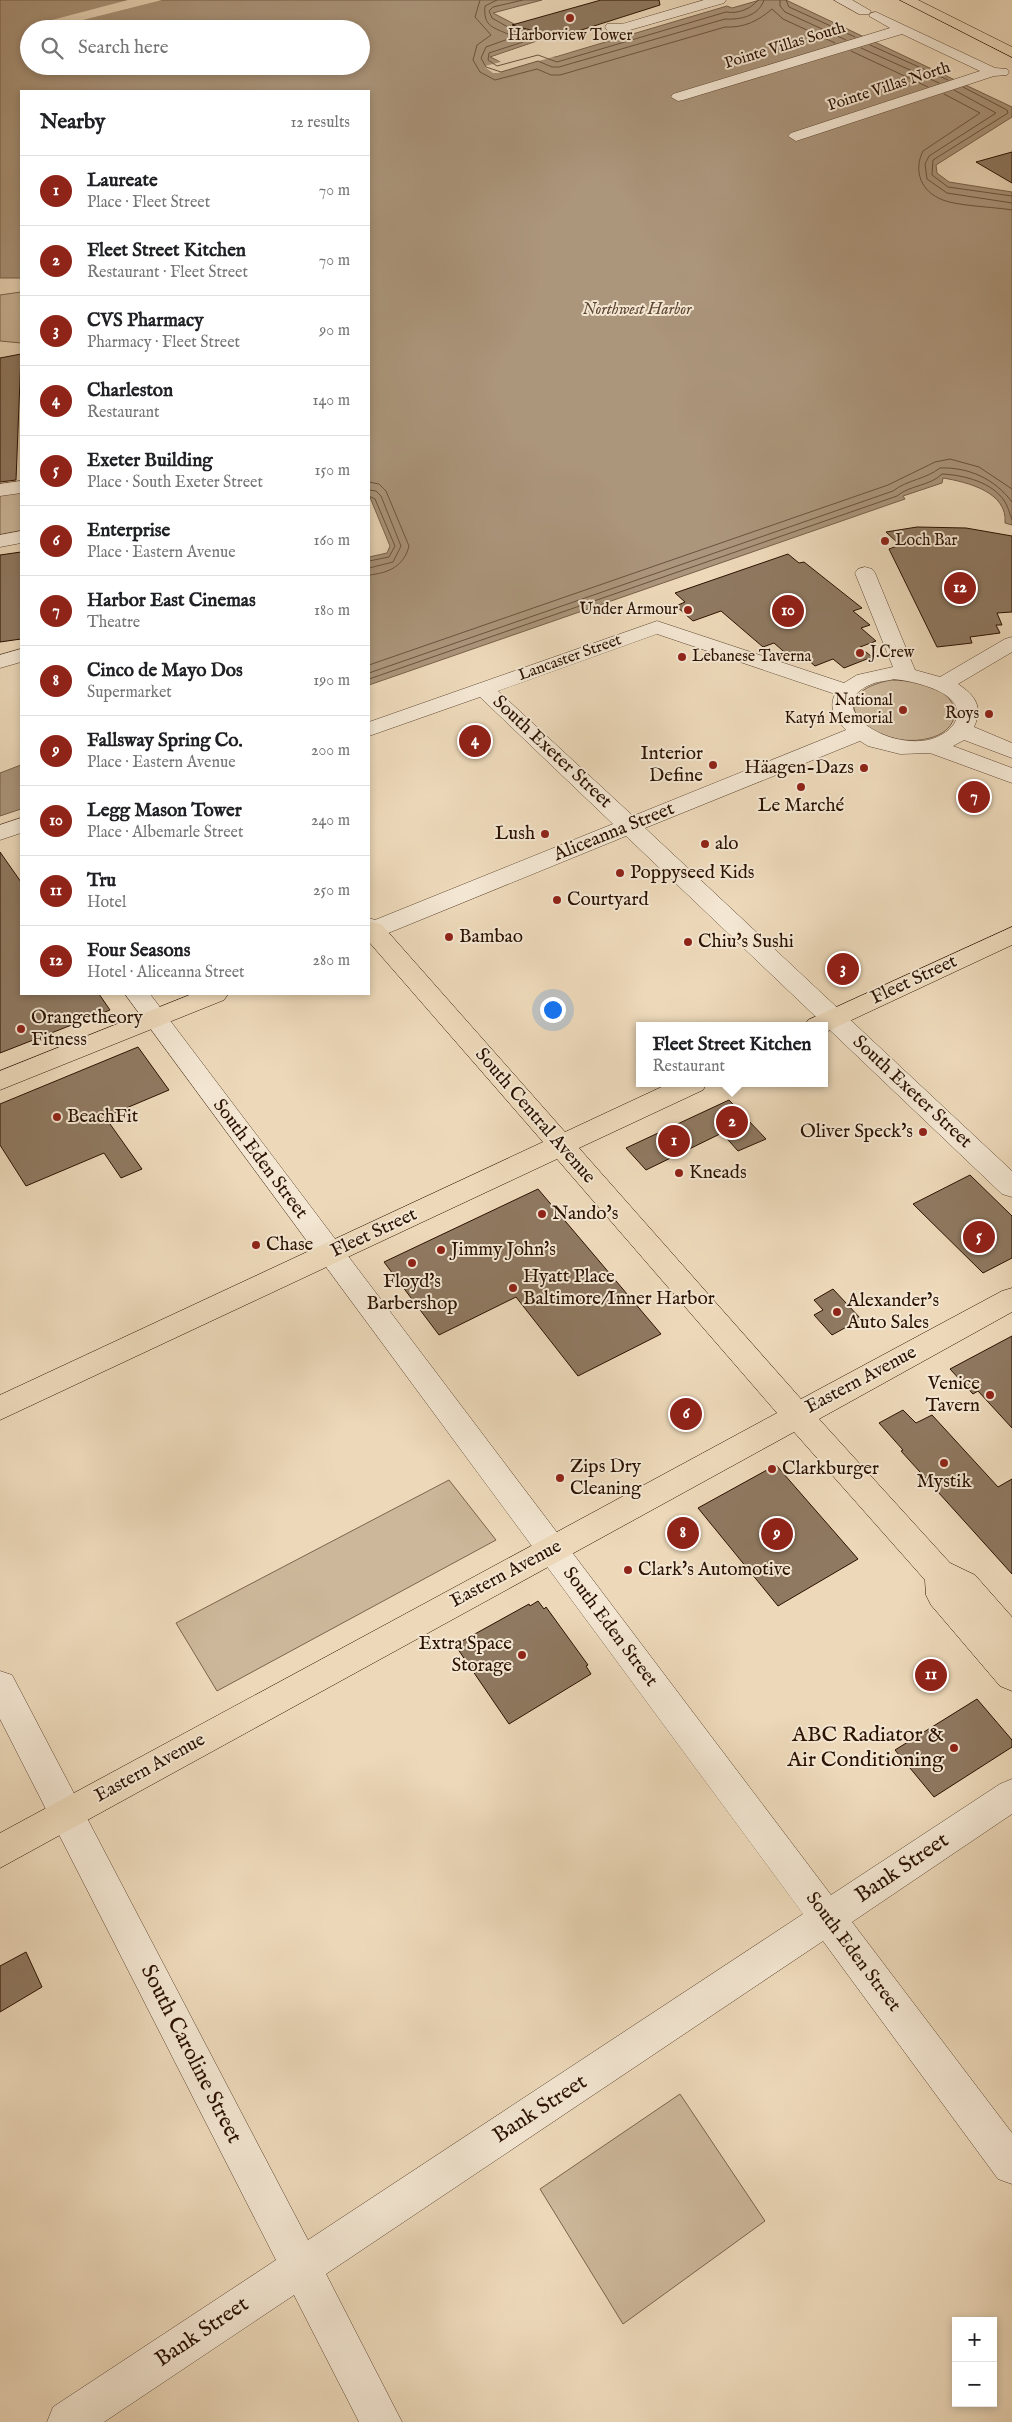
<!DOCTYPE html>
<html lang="en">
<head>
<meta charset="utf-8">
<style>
  body { margin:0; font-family:"IM FELL English",serif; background:#f2f2f2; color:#202124 }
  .controls { position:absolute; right:15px; bottom:15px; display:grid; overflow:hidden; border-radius:0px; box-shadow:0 2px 8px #0003 }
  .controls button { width:45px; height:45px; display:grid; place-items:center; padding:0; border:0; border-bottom:1px solid #e0e0e0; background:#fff; color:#202124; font:25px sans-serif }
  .you { position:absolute; left:552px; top:1009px; width:18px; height:18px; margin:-12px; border:4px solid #fff; border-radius:50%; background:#1a73e8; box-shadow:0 0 0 8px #1a73e833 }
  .badge { display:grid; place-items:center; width:32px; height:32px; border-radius:50%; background:#8f2418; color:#fff; font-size:16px; font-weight:700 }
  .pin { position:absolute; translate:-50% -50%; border:2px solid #fff; box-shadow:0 1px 5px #0006 }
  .popup { position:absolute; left:636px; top:1022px; width:192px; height:65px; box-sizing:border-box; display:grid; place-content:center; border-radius:0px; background:#fff; filter:drop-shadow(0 1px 4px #0005); font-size:16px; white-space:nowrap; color:#757577 }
  .popup b { font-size:19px; color:#202124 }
  .popup::after { content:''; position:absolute; left:50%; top:100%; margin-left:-10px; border:10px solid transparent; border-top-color:#fff }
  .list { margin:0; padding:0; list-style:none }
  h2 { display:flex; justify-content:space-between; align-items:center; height:65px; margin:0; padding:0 20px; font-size:21px }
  h2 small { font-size:16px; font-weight:400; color:#757577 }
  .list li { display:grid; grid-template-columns:32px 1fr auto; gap:15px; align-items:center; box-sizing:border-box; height:70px; padding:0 20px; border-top:1px solid #e0e0e0 }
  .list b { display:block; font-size:19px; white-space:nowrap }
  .list p { margin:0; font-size:16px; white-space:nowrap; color:#757577 }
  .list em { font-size:16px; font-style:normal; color:#757577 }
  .icon { flex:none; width:28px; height:28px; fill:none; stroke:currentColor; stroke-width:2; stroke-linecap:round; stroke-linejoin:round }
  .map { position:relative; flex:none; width:1012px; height:2422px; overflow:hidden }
  .search { position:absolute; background:#fff; box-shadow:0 2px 8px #0003; left:20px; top:20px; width:350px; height:55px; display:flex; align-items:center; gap:12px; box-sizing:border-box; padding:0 18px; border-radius:28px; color:#757577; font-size:19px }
  .panel { position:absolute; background:#fff; box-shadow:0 2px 8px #0003; left:20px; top:90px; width:350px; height:905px; border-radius:0px }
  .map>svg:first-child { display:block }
  .green { fill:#ccb79a; stroke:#7b644d }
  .water { fill:#ab957b; stroke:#77604a; fill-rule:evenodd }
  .pier { fill:#edd9ba }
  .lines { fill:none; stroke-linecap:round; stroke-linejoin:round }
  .shore { stroke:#6a533e; stroke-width:1 }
  .building { fill:#8f7961; stroke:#2a1100 }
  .minor-casing { stroke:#5b432e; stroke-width:1 }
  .major-casing { stroke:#2a1100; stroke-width:1 }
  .minor { fill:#f3e6d2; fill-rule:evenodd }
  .major { fill:#edd9ba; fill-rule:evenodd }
  .poi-dot { fill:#8f2418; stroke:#f3e6d2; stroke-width:2 }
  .labels { text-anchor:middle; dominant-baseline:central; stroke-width:4; stroke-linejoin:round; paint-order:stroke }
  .far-poi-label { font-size:16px; fill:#2a1100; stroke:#f3e6d2; text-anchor:start }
  .far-street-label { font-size:16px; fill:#2a1100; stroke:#f3e6d2 }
  .far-water-label { font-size:16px; font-style:italic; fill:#5e4631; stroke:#f3e6d2 }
  .street-label { font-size:19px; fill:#2a1100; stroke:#f3e6d2 }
  .poi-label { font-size:19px; fill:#2a1100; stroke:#f3e6d2; text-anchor:start }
  .near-poi-label { font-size:22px; fill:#2a1100; stroke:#f3e6d2; text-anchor:end }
  .near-street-label { font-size:22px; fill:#2a1100; stroke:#f3e6d2 }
</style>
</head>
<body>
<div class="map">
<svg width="1012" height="2422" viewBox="0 0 1012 2422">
  <rect width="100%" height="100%" fill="#edd9ba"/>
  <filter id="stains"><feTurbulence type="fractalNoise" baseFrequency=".004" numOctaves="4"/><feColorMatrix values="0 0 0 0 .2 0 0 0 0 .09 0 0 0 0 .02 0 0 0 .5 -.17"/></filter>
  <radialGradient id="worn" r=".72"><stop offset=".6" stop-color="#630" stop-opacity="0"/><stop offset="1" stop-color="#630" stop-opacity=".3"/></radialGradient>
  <path class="green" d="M21,292V343L0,341V295Z
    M21,491V532L0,536V495Z
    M891,680C908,681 928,681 942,692C965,709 954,732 930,738C877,753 811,696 891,680Z
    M449,1480L496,1540L217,1691L176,1623Z
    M680,2094L765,2221L623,2324L540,2189Z"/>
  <path class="water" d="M0,0H542L493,13L543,39L490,57L499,61L539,49L555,57L727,6L732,8L760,0H786L1012,107V117L936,165L937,173L949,182L1012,192V525L1005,523C1008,492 967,482 943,478L942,483L903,496L905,499L369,685V557L387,553L390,546L369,495V91H21V278H0ZM29,29H361V66H29Z
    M21,765V809L0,816V773Z"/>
  <path class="pier" d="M128,0H162L63,25L52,20Z
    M545,39L525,49L497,57L539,47L556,54L573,51L498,73H493L486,68L485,66L501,62L493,57Z"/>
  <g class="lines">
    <path class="shore" d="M480,0L475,17L491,35L477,45L473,60L480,72L495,80L537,69L551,75H560L725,27C744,28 758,21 772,9L783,19L835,43
      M497,0L485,6C483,27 493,27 510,35L511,38L486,47L481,58L486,67L501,72L538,61L552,67H559L725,19C740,20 759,16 764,0
      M523,0L493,7L489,11L492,18L527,38L523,42L489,53L488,60L497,66L538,55L557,62L726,12C738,14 751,9 758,0
      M780,0V6L785,12L846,40
      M786,0L789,7L855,37
      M870,45L948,80
      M861,48L939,83
      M851,51L928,87
      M963,87L1007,110L1008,113L933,160L932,175L948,187L1012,196
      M954,90L996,113L929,156L925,164L927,179L947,193L1012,203
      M944,94L980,113L923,151C913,171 921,192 943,200C958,206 995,207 1012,210
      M369,482L379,484L386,491L409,546C404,566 389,573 369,575
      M369,490L376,491L381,496L401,546L393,562L369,568
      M369,496L375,499L395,546L389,557L369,561
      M369,665L888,485L935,462L950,459L979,467L1012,489
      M369,673L893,491C907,480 926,479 940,468C969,467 995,479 1012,502
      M369,679L897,496C910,485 930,486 942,474C963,475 993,482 1005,502C1008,507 1010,514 1012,520"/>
  </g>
  <path class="building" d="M601,0H659L660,5L575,32L552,36L512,25Z
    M1012,152V183L976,162Z
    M21,354L16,480L0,482V358Z
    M917,527L966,528L1012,536V612L997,613L1002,625H996L1000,633L970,637L972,643L937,647L889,549L900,545L886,532Z
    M21,552V639L0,642V555Z
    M788,554L799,563L804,562L862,608L853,611L870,625L861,628L876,641L860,647L872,657L844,668L833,659L815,666L800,653L790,657L774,643L763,647L721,611L693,621L676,606L685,602L675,593Z
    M0,852L21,882V994H99L110,1010L0,1053Z
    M138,1047L169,1090L105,1117L142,1169L121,1178L104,1153L26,1186L0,1145V1104Z
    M729,1100L766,1139L738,1151L722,1133L646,1170L626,1148Z
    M970,1175L1012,1216V1258L983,1273L913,1204Z
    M538,1189L661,1334L578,1376L516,1297L439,1335L384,1262Z
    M833,1289L861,1319L832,1335L814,1315L823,1310L814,1300Z
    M1012,1336V1428L978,1391L973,1394L950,1369Z
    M903,1410L916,1423L932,1415L998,1487L1012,1479V1574L901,1451L903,1450L879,1423Z
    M776,1465L858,1559L778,1606L698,1508Z
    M538,1601L544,1609L546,1607L588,1665L586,1666L591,1674L509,1724L455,1645L529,1604L530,1606Z
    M977,1699L1012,1740V1747L934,1797L895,1750Z
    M26,1952L42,1987L0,2012V1966Z"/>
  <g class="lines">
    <g class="minor-casing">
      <path id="minor" d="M704,0H726L724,3L623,32L607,30L605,27L607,24H622Z
        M834,0H852L871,11L869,14H859Z
        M876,12L995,68L1007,69L1009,72L1007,75L994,76L796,141L788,136L791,133L980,71L902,34L683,100L678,101L671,97L673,94L890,28L869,16L871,13Z
        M21,481V493L0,496V484Z
        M21,531V543L0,547V535Z
        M865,567L872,569L875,573L915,670L940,677L1005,639L1012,637V652L958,684C976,696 983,707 974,727L1012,743V758L964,740L953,746L1012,768V783L930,753L900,754L868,746L860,741L645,828L1012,1171V1197L1002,1194L626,836L381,936L369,937V918L375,920L613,824L480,697L369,736V722L657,621L844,683L857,675L893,667L855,573L858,569ZM657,634L835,694C828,709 836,719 846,730L633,816L498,691ZM894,679C912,681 967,692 956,720C952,729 945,733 937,737C894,756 816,706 872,684C878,681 887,681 894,679Z
        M21,649V662L0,668V655Z
        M21,818V833L0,840V825Z
        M125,994H150L831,1895L1000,1784L1012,1779V1814L852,1922L1012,2133V2184L998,2179L823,1941L326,2274L402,2422H359L294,2295L104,2422H47L53,2407L276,2260L0,1719V1671L12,1675L308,2240L803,1914Z"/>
    </g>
    <g class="major-casing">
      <path id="major" d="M900,0H918L1012,47V57Z
        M372,922L381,924L565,1132L670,1083H707L703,1090L579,1148L801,1399L1002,1291L1012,1288V1312L819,1419L950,1563L975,1575L1012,1617V1691L1000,1686L931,1605L926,1595L925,1580L794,1432L0,1868V1833L777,1413L557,1159L0,1420V1395L543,1142L369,942V923Z
        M1012,927V945L826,1032L824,1026H804L808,1020Z
        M192,994H228L224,1000L0,1090V1071Z"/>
    </g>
    <use href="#minor" class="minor"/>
    <use href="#major" class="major"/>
  </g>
  <g class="poi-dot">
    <circle cx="570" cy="18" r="5"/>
    <circle cx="885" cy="541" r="5"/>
    <circle cx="688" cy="610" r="5"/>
    <circle cx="860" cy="653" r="5"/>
    <circle cx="682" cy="657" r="5"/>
    <circle cx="903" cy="710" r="5"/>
    <circle cx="989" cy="714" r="5"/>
    <circle cx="713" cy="765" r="5"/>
    <circle cx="864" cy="768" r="5"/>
    <circle cx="801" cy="787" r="5"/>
    <circle cx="545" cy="834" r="5"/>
    <circle cx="705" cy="844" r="5"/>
    <circle cx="620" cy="873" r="5"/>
    <circle cx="557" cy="900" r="5"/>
    <circle cx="449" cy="937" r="5"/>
    <circle cx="688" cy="942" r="5"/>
    <circle cx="21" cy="1029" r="5"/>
    <circle cx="57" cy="1117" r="5"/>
    <circle cx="923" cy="1132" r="5"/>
    <circle cx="679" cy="1173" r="5"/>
    <circle cx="542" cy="1214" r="5"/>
    <circle cx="256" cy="1245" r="5"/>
    <circle cx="441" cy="1250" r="5"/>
    <circle cx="412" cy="1263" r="5"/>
    <circle cx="513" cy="1288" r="5"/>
    <circle cx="837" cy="1312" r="5"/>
    <circle cx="990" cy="1395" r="5"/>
    <circle cx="944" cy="1463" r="5"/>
    <circle cx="772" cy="1469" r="5"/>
    <circle cx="560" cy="1478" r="5"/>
    <circle cx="628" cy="1570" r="5"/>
    <circle cx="522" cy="1655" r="5"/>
    <circle cx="954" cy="1748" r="5"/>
  </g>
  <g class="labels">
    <g class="far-poi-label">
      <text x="570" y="36" text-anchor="middle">Harborview Tower</text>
      <text x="895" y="541">Loch Bar</text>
      <text x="678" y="610" text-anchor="end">Under Armour</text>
      <text x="870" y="653">J.Crew</text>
      <text x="692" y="657">Lebanese Taverna</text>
      <text x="893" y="701" text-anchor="end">National<tspan x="893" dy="18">Katyń Memorial</tspan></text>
      <text x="979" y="714" text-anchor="end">Roys</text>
    </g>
    <g class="far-street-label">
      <text transform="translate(785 46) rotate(-17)">Pointe Villas South</text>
      <text transform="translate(889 87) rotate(-18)">Pointe Villas North</text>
      <text transform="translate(570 658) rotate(-20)">Lancaster Street</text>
    </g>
    <g class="far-water-label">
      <text x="637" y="310">Northwest Harbor</text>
    </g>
    <g class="street-label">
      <text transform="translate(552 752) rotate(43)">South Exeter Street</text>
      <text transform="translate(614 832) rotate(-22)">Aliceanna Street</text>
      <text transform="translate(914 980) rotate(-25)">Fleet Street</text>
      <text transform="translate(912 1092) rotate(43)">South Exeter Street</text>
      <text transform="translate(535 1116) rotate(49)">South Central Avenue</text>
      <text transform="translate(260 1159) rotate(53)">South Eden Street</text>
      <text transform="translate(374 1233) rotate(-25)">Fleet Street</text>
      <text transform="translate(861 1380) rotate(-28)">Eastern Avenue</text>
      <text transform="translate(506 1574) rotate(-28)">Eastern Avenue</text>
      <text transform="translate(610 1627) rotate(53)">South Eden Street</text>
      <text transform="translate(150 1768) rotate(-29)">Eastern Avenue</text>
      <text transform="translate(853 1952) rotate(53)">South Eden Street</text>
    </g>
    <g class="poi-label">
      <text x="703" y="754" text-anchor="end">Interior<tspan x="703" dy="22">Define</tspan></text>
      <text x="854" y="768" text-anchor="end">Häagen-Dazs</text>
      <text x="801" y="806" text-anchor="middle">Le Marché</text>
      <text x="535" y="834" text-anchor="end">Lush</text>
      <text x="715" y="844">alo</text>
      <text x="630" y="873">Poppyseed Kids</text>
      <text x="567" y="900">Courtyard</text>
      <text x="459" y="937">Bambao</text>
      <text x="698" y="942">Chiu's Sushi</text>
      <text x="31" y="1018">Orangetheory<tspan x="31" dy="22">Fitness</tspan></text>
      <text x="67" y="1117">BeachFit</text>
      <text x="913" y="1132" text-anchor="end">Oliver Speck's</text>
      <text x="689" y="1173">Kneads</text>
      <text x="552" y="1214">Nando's</text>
      <text x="266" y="1245">Chase</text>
      <text x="451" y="1250">Jimmy John's</text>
      <text x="523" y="1277">Hyatt Place<tspan x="523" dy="22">Baltimore/Inner Harbor</tspan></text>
      <text x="412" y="1282" text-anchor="middle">Floyd's<tspan x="412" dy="22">Barbershop</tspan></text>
      <text x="847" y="1301">Alexander’s<tspan x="847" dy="22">Auto Sales</tspan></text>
      <text x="980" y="1384" text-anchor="end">Venice<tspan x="980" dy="22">Tavern</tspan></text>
      <text x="570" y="1467">Zips Dry<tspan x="570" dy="22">Cleaning</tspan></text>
      <text x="782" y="1469">Clarkburger</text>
      <text x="944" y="1482" text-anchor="middle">Mystik</text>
      <text x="638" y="1570">Clark's Automotive</text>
      <text x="512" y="1644" text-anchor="end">Extra Space<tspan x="512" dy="22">Storage</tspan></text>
    </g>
    <g class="near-poi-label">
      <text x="944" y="1735">ABC Radiator &amp;<tspan x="944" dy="25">Air Conditioning</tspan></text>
    </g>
    <g class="near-street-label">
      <text transform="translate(902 1868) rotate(-34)">Bank Street</text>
      <text transform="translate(191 2054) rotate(63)">South Caroline Street</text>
      <text transform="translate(540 2109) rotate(-33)">Bank Street</text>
      <text transform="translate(202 2332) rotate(-34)">Bank Street</text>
    </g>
  </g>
  <rect width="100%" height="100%" filter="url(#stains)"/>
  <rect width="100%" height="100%" fill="url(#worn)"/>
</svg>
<div class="controls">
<button>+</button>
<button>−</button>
</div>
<div class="you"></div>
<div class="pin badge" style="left:674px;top:1141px">1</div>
<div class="pin badge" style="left:732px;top:1122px">2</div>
<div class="popup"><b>Fleet Street Kitchen</b>Restaurant</div>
<div class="pin badge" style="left:843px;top:969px">3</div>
<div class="pin badge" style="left:475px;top:741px">4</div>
<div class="pin badge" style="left:979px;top:1237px">5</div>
<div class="pin badge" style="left:686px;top:1414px">6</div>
<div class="pin badge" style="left:974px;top:797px">7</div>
<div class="pin badge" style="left:683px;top:1533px">8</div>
<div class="pin badge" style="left:777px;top:1534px">9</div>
<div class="pin badge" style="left:788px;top:611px">10</div>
<div class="pin badge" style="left:931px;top:1675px">11</div>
<div class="pin badge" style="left:960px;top:588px">12</div>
<div class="search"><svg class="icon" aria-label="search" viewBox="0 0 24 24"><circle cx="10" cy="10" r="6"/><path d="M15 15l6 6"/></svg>Search here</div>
<section class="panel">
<h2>Nearby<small>12 results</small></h2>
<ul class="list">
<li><span class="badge">1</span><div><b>Laureate</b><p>Place · Fleet Street</p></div><em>70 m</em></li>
<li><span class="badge">2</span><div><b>Fleet Street Kitchen</b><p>Restaurant · Fleet Street</p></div><em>70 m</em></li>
<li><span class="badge">3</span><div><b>CVS Pharmacy</b><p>Pharmacy · Fleet Street</p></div><em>90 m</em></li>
<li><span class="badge">4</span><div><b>Charleston</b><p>Restaurant</p></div><em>140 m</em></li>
<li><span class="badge">5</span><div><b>Exeter Building</b><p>Place · South Exeter Street</p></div><em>150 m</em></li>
<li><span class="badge">6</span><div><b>Enterprise</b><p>Place · Eastern Avenue</p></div><em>160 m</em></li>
<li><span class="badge">7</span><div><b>Harbor East Cinemas</b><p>Theatre</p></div><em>180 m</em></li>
<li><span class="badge">8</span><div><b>Cinco de Mayo Dos</b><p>Supermarket</p></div><em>190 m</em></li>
<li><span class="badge">9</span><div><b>Fallsway Spring Co.</b><p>Place · Eastern Avenue</p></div><em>200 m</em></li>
<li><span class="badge">10</span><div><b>Legg Mason Tower</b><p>Place · Albemarle Street</p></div><em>240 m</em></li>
<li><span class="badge">11</span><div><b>Tru</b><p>Hotel</p></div><em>250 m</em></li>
<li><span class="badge">12</span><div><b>Four Seasons</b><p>Hotel · Aliceanna Street</p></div><em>280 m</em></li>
</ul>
</section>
</div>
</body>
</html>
